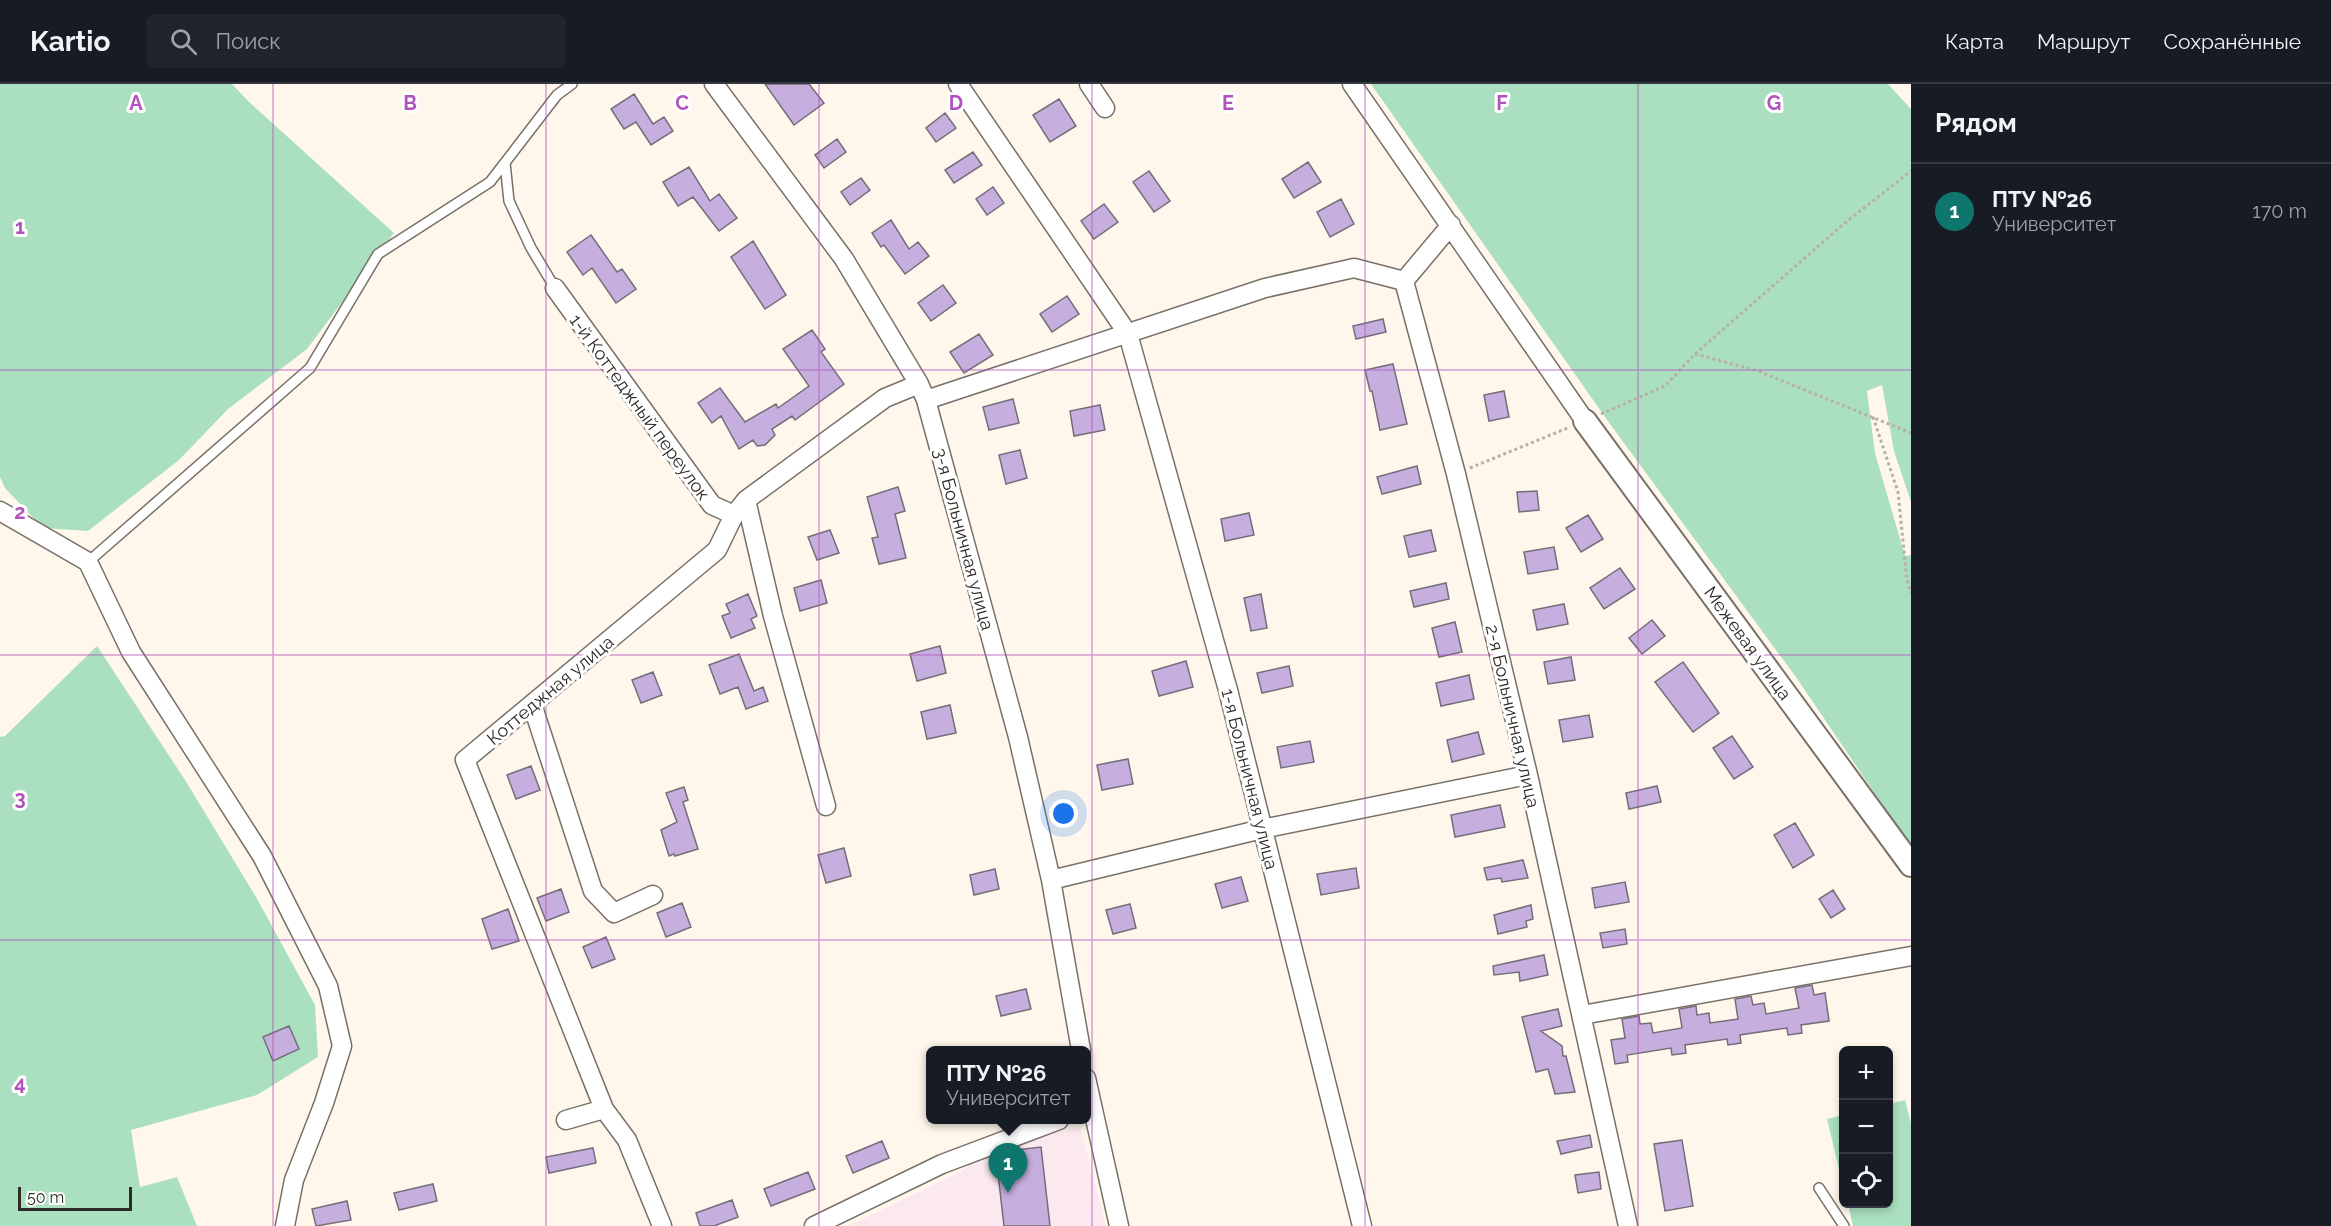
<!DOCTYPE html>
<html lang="ru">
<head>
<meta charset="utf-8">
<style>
  body { margin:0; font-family:Raleway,sans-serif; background:#20242c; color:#f1f3f6 }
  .controls { position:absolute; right:18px; bottom:18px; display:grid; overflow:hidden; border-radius:9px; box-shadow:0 3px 9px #0003 }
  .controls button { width:54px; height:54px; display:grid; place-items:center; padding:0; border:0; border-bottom:2px solid #363941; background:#171b24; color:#f1f3f6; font:30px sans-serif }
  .scale { position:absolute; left:18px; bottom:15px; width:114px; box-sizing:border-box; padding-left:6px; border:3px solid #2e2b27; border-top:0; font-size:16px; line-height:21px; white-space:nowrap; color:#2e2b27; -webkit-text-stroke:4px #fff; paint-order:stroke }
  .you { position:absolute; left:1064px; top:730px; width:21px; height:21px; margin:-15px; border:4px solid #fff; border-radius:50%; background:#1a73e8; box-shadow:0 0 0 9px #1a73e833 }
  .badge { display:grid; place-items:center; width:39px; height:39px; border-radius:50%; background:#0f766e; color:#fff; font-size:20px; font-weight:700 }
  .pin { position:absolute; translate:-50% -50px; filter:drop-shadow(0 2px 3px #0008) }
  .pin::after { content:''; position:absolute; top:32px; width:21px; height:18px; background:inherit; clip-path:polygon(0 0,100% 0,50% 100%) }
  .popup { position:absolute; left:926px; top:962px; width:165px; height:78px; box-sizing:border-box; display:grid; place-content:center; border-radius:9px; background:#171b24; filter:drop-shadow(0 2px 4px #0005); font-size:20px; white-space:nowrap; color:#9ea1a6 }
  .popup b { font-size:22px; color:#f1f3f6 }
  .popup::after { content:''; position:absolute; left:50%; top:100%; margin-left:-12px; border:12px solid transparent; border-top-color:#171b24 }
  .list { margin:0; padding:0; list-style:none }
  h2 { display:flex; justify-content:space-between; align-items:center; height:78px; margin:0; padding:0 24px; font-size:26px }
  h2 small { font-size:20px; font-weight:400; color:#9ea1a6 }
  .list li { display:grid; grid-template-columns:39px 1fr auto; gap:18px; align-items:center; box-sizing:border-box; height:96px; padding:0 24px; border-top:2px solid #363941 }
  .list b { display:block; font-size:22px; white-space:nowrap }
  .list p { margin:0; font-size:20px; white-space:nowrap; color:#9ea1a6 }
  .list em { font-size:20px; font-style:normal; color:#9ea1a6 }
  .icon { flex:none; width:33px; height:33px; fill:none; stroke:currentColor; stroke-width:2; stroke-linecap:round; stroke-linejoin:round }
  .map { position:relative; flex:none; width:1911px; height:1142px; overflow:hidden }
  header { display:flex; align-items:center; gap:36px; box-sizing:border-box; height:84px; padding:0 30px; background:#171b24; border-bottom:2px solid #363941 }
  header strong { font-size:28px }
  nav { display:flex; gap:33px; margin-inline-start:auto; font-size:21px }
  .search { width:420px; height:54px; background:#20242c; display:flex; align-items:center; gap:15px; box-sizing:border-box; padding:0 21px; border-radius:9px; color:#9ea1a6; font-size:22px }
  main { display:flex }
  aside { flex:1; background:#171b24 }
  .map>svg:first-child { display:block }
  .education { fill:#fce8ef }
  .green { fill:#aadfbf }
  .building { fill:#c6afdf; stroke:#736e79; stroke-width:1.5 }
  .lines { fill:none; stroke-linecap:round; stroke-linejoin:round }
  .service-casing { stroke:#787167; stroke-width:12 }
  .minor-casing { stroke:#787167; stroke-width:21 }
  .tertiary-casing { stroke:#787167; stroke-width:26 }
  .path { stroke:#b6b0a7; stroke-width:3; stroke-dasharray:3 3; stroke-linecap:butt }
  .service { stroke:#fff; stroke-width:9 }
  .minor { stroke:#fff; stroke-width:18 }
  .tertiary { stroke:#fff; stroke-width:22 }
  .grid { fill:none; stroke:#b053bc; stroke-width:1.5; stroke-opacity:0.55 }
  .labels { text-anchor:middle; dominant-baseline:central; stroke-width:6; stroke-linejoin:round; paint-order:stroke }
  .street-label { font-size:18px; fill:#2e2b27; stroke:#fff }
  .grid-label { font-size:20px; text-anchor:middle; font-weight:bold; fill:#b053bc; stroke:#fff; stroke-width:6; stroke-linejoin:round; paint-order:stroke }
</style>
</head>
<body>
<header>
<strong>Kartio</strong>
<div class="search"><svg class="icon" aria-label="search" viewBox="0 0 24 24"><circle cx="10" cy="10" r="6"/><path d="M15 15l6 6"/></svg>Поиск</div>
<nav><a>Карта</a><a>Маршрут</a><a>Сохранённые</a></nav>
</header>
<main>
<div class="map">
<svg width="1911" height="1142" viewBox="0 0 1911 1142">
  <rect width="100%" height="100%" fill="#fff7ec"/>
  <path class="education" d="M1080,1042L1106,1142H848L960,1088L996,1065Z"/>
  <path class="green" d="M0,0H232L249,18L394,149L307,265L228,325L179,376L88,447L43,444L5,404L0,393Z
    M1371,0H1888L1911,25V418L1894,367L1882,301L1867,307L1875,369L1905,472L1911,471V763L1798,596L1610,340Z
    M97,562L185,696L256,813L315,921L318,973L257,1011L131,1046L140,1103L177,1093L197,1142H0V653L5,652Z
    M1905,1016L1911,1040V1142H1853L1848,1120H1888L1889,1020Z
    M1843,1031H1844L1843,1102L1827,1035Z"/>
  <path class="building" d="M765,0H809L824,19L794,41Z
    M634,10L653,40L664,33L673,47L651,61L636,38L624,45L611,25Z
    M1059,15L1076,42L1050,58L1033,31Z
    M945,29L956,44L936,58L926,44Z
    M837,55L846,68L824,84L815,71Z
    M973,68L982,81L954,99L945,86Z
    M1308,78L1321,98L1294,114L1282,95Z
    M689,83L710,117L719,110L737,134L719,147L693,113L678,122L663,98Z
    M1149,87L1170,117L1154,128L1133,98Z
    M861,94L870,106L850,121L841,108Z
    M993,103L1004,119L987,131L976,115Z
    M1341,115L1354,140L1330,153L1317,128Z
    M1104,120L1118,138L1094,155L1081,137Z
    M891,136L909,165L918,158L929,172L905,190L884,161L881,163L872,149Z
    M591,151L617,188L622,185L636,205L616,219L592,184L583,191L567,168Z
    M753,157L786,211L765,225L731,173Z
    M943,201L956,219L931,237L918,219Z
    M1067,212L1079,230L1052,248L1040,230Z
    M1383,235L1386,248L1356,255L1353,242Z
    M812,246L825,265L821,268L844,300L795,336L792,332L772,345L775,351L765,361L757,362L753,356L739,365L721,332L712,339L698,319L720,304L745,338L776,320L778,324L809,302L783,265Z
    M979,250L993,271L964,289L950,268Z
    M1393,280L1407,340L1380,346L1372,307H1370L1365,286Z
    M1504,307L1509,333L1489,337L1484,311Z
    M1013,315L1019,339L989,346L983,323Z
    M1100,321L1105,346L1074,352L1070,327Z
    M1020,366L1027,394L1006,400L999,371Z
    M1417,382L1421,400L1382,410L1377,393Z
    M898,403L905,427L895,430L906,474L879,480L872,454L878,453L867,413Z
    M1537,407L1539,426L1519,428L1517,408Z
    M1249,429L1254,451L1225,457L1221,435Z
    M1588,431L1603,455L1581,468L1566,444Z
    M830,446L839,469L817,476L808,453Z
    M1431,446L1436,467L1409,473L1404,452Z
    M1554,463L1558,485L1528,490L1524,468Z
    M1620,484L1635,505L1604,525L1590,504Z
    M821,496L827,519L800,527L794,504Z
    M1446,499L1449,515L1414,523L1410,507Z
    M748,510L757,532L751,535L755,544L731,554L722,532L730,529L726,520Z
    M1261,510L1267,544L1251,547L1244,514Z
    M1564,520L1568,540L1537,546L1533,526Z
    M1652,536L1665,552L1642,570L1629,554Z
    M1455,538L1462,568L1439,573L1432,544Z
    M940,562L946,589L917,597L910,570Z
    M739,570L754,607L763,603L768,617L746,625L738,603L720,610L709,581Z
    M1571,573L1575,596L1548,600L1544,578Z
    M1186,577L1193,603L1159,612L1152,587Z
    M1683,578L1719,629L1693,648L1655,598Z
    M1289,582L1293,602L1262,609L1257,589Z
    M653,588L662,611L641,619L632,596Z
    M1469,591L1474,615L1441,622L1436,599Z
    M950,621L956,649L927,655L921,628Z
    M1589,631L1593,653L1563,658L1559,636Z
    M1478,648L1484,670L1452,678L1447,656Z
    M1732,652L1753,683L1734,695L1713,664Z
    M1310,657L1314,678L1281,684L1277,663Z
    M1128,675L1133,700L1102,706L1097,681Z
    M531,682L540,706L516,715L507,691Z
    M1657,702L1661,718L1629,725L1626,709Z
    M684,703L688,716L683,718L698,765L675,772L674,770L669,772L661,746L677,738L666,709Z
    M1500,721L1505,743L1455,753L1451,731Z
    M1795,739L1814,771L1793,784L1774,751Z
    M844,764L851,792L826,799L818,771Z
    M1523,776L1528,794L1502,798L1501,794L1487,796L1484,784Z
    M1356,784L1359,804L1321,811L1317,790Z
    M995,785L999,805L974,811L970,791Z
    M1241,793L1248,817L1222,824L1215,800Z
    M1625,798L1629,818L1595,824L1592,804Z
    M561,805L569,828L546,837L537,814Z
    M1833,806L1845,825L1831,834L1819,815Z
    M682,819L691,843L666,853L657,829Z
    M1130,820L1136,844L1113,850L1106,826Z
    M1531,821L1533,835L1526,837L1527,843L1498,850L1494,831Z
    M508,825L519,857L492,865L482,835Z
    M1625,845L1627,860L1603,864L1600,849Z
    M606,853L615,875L592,884L583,863Z
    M1544,871L1548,891L1520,897L1519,888L1494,891L1493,882Z
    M1812,901L1814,911L1825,909L1829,937L1801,941L1802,949L1788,951L1787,944L1740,951L1741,959L1728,961L1727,955L1685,961L1686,969L1672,971L1671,964L1627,971L1628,978L1615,980L1611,956L1625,954L1622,935L1639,932L1640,940L1651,939L1653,949L1682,944L1679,925L1696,922L1697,931L1709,929L1710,939L1738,935L1735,915L1751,912L1753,921L1764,919L1766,930L1799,924L1795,904Z
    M1026,905L1031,925L1001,932L996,912Z
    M1558,925L1562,942L1541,947L1562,962L1563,972H1566L1575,1008L1555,1010L1548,985L1536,988L1522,933Z
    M289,942L299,965L273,977L263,953Z
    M1590,1051L1592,1063L1561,1070L1557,1057Z
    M1682,1056L1693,1122L1665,1127L1654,1060Z
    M882,1057L889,1074L853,1089L846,1072Z
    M1041,1063L1050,1142H1004L996,1072L1008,1067Z
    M593,1064L596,1079L549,1089L546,1073Z
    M808,1088L815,1105L771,1122L764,1105Z
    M1599,1088L1601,1105L1578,1109L1575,1091Z
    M433,1100L437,1117L399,1126L394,1109Z
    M732,1116L738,1133L714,1142H700L696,1129Z
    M347,1117L351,1136L316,1142L312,1125Z"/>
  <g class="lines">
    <g class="service-casing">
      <path id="service" d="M505,79L509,117L531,164L555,204
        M88,478L310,284L378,170L490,98L557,11L572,0
        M1819,1104L1844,1142"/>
    </g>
    <g class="minor-casing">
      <path id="minor" d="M714,0L844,175L919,300L926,316L1018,653L1051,796L1081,966
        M958,0L1128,250L1228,606L1362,1142
        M1089,0L1105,24
        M1352,0L1585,337
        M1451,141L1404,197L1456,390L1528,691L1628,1142
        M555,204L712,421L734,431
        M926,316L1265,204L1354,184L1404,197
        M746,416L773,532L826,722
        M0,427L88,478L131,568L262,772L328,902L342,962L324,1019L294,1096L285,1142
        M532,620L593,807L614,829L653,811
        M1051,796L1262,745L1528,691
        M1582,931L1911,872
        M1086,994L1119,1142
        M604,1025L465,676L717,466L734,431L746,416L885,314L919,300
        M566,1036L604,1025L627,1056L662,1142
        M814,1142L942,1080L1059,1036"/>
    </g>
    <g class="tertiary-casing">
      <path id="tertiary" d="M1585,337L1911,781"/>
    </g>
    <path class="path" d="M1695,270L1758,287L1911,349
      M1601,330L1665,302L1695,270L1846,138L1911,87
      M1873,333L1898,408L1907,496L1911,509
      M1470,384L1570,343"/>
    <use href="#service" class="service"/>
    <use href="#minor" class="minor"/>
    <use href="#tertiary" class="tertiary"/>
  </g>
  <path class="grid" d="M273,0V1142M546,0V1142M819,0V1142M1092,0V1142M1365,0V1142M1638,0V1142M0,286H1911M0,571H1911M0,856H1911"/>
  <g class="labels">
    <g class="street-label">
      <text transform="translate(640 323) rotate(54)">1-й Коттеджный переулок</text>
      <text transform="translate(964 455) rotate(75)">3-я Больничная улица</text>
      <text transform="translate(1748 559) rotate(54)">Межевая улица</text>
      <text transform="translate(550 606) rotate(-40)">Коттеджная улица</text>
      <text transform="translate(1513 632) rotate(77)">2-я Больничная улица</text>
      <text transform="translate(1250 695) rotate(76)">1-я Больничная улица</text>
    </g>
  </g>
  <g class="grid-label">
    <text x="136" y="26">A</text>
    <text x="410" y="26">B</text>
    <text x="682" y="26">C</text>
    <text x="956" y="26">D</text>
    <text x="1228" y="26">E</text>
    <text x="1502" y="26">F</text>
    <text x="1774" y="26">G</text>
    <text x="20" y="150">1</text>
    <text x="20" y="435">2</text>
    <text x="20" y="721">3</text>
    <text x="20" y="1006">4</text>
  </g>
</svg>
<div class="controls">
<button>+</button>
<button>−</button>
<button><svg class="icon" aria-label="locate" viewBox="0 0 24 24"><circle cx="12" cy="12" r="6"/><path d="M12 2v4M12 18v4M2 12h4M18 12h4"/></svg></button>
</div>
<div class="scale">50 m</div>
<div class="you"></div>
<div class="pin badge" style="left:1008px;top:1109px">1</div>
<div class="popup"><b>ПТУ №26</b>Университет</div>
</div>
<aside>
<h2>Рядом<small></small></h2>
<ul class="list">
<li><span class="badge">1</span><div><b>ПТУ №26</b><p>Университет</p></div><em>170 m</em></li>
</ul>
</aside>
</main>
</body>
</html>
